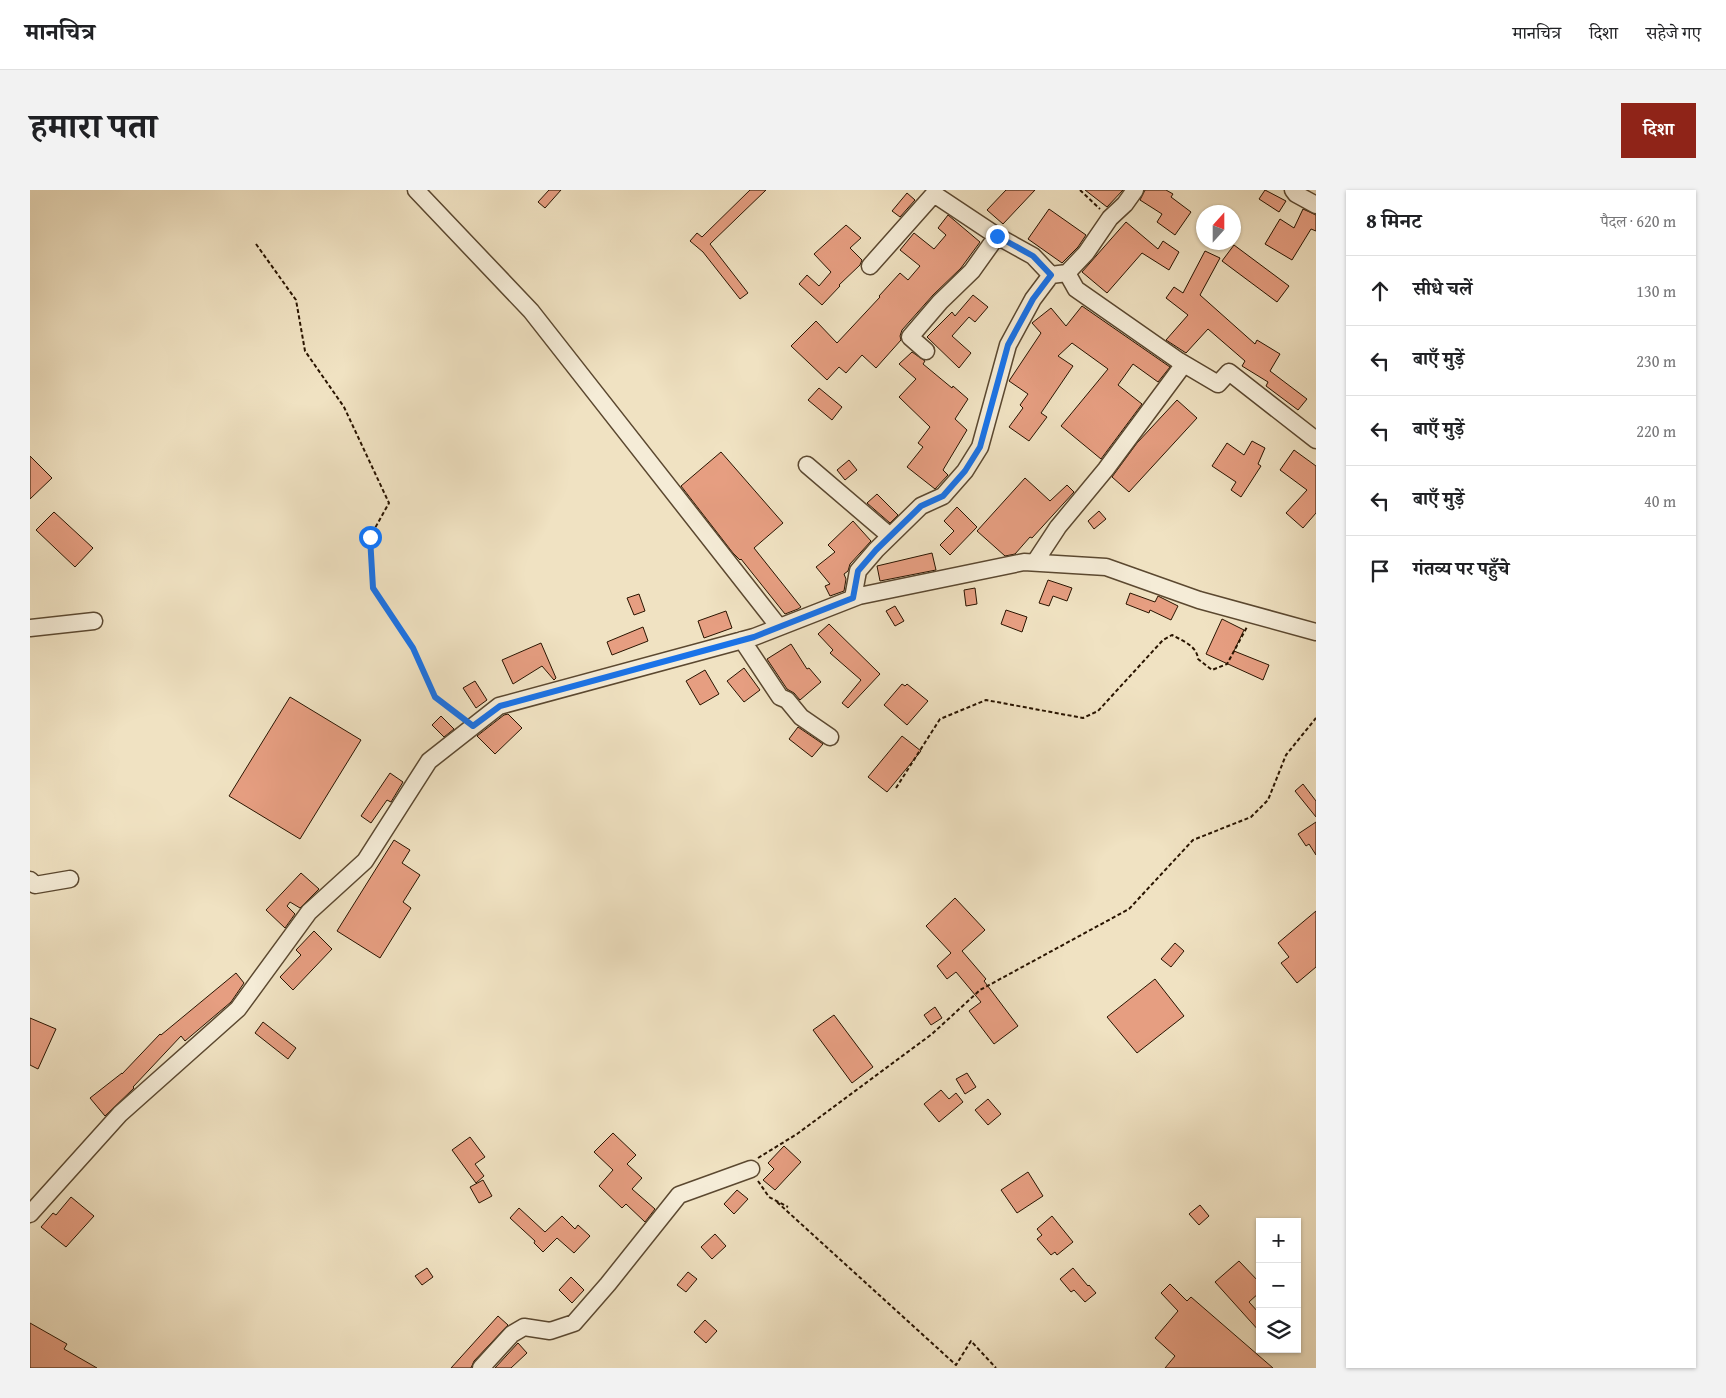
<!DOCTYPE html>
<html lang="hi">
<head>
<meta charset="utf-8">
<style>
  body { margin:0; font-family:"Gentium Book Plus","Noto Serif Devanagari",serif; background:#f2f2f2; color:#202124 }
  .controls { position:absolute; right:15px; bottom:15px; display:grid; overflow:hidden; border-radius:0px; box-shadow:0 1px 4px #0004 }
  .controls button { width:45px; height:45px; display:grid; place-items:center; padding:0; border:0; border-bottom:1px solid #e0e0e0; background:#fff; color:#202124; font:25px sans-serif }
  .compass { position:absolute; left:1166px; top:15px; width:45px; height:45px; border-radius:50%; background:#fff; box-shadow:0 1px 4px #0004; rotate:21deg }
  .stop { position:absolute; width:15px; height:15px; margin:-11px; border:4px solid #1a73e8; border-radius:50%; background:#fff }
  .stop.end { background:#1a73e8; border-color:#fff; box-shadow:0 1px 5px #0008 }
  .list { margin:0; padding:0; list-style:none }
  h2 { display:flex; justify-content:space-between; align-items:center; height:65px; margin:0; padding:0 20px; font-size:21px }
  h2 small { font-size:16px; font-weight:400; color:#757577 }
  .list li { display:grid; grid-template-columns:32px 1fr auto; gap:15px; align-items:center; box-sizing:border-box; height:70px; padding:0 20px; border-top:1px solid #e0e0e0 }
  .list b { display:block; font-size:19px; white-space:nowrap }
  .list em { font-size:16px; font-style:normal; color:#757577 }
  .icon { flex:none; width:28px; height:28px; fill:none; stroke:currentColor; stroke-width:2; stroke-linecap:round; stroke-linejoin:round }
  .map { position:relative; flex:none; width:1286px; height:1178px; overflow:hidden; border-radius:0px }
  header { display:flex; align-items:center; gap:30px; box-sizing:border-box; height:70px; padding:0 25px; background:#fff; border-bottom:1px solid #e0e0e0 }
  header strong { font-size:24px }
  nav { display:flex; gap:28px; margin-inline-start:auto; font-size:18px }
  .intro { display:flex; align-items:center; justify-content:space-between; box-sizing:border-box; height:120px; padding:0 30px }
  h1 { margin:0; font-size:35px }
  .button { padding:12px 22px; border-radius:0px; background:#8f2418; color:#fff; font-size:18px; font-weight:700 }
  main { display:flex; gap:30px; padding:0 30px }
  aside { flex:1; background:#fff; border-radius:0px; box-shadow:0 1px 4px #0004 }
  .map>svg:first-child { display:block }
  .building { fill:#e69e81; stroke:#291400 }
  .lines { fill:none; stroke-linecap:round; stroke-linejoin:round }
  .minor-casing { stroke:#5b4830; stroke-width:19 }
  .path { stroke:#291400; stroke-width:2; stroke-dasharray:4 2.5; stroke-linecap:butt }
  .minor { stroke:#f5ecd7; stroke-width:16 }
  .route { stroke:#1a73e8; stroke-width:6 }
</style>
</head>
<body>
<header>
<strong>मानचित्र</strong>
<nav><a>मानचित्र</a><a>दिशा</a><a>सहेजे गए</a></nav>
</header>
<div class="intro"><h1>हमारा पता</h1><a class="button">दिशा</a></div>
<main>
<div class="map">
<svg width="1286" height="1178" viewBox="0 0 1286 1178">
  <rect width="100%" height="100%" fill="#f0e2c2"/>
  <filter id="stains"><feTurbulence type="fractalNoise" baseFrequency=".004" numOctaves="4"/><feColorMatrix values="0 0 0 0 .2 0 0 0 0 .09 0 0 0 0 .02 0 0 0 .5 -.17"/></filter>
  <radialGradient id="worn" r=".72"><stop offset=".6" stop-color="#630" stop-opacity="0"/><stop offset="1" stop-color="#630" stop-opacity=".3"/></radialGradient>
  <path class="building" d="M519,0H531L515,18L508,12Z
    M720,0H736L680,54L718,103L710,109L673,62L660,51L667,43L672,47Z
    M976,0H1005L973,34L957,20Z
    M1055,0H1093L1077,17Z
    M1115,0H1136L1143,4L1141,7L1161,22L1145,45L1127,32L1132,24L1110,10Z
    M1235,0L1256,11L1249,22L1229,9Z
    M877,3L885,10L870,27L862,21Z
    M1019,19L1056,45L1048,57L1032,73L998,49Z
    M1273,19L1286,25V41L1281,39L1262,70L1235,54L1250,29L1264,38Z
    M918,25L950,52L931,78L903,105L872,140L870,146L871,150L846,178L832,165L816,183L809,177L797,190L761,156L786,131L807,153L850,107L849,106L870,83L878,90L890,76L870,60L884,43L904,59L916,45L908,38Z
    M1096,32L1128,59L1133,51L1149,62L1139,80L1112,63L1077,103L1052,82Z
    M816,35L831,48L820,58L832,70L830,75L809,95L810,96L792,115L769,94L777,85L789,96L801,82L784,64Z
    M1204,55L1259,96L1247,112L1192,71Z
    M1175,61L1190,68L1170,105L1225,154L1227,150L1250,164L1240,181L1277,209L1268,220L1236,196L1238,192L1212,176L1215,171L1178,139L1156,163L1136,150L1158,125L1136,108L1144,97L1153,103Z
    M943,105L958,117L945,132L939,127L922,146L941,163L929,178L897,147L922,122L925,126Z
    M1052,116L1140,177L1128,192L1103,174L1088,195L1112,214L1071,269L1031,236L1078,179L1042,153L1028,166L1043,176L1011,223L1017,227L999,251L979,237L993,218L990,215L998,204L979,191L1011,143L1002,133L1021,118L1036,136Z
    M882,162L895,171L893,174L922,198L923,196L938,209L925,229L937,240L913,280L918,285L905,299L877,277L893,257L888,253L900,237L869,207L886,189L869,174Z
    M789,198L812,217L802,230L778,210Z
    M1147,210L1167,228L1099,302L1082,287L1107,253Z
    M1222,251L1235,258L1228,274L1231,276L1211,307L1201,300L1206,292L1182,276L1197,253L1214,265Z
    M1264,260L1286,276V323L1273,338L1256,323L1277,300L1250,280Z
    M691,262L753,333L724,358L771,417L768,419L755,424L711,369L710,370L703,363L651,296Z
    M0,266L22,288L0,309Z
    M819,270L827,280L815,290L807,280Z
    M995,288L1020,311L1037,295L1044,302L1002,348L1000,347L985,364L975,366L947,341Z
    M847,304L868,325L860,333L837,313Z
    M927,317L947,337L920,365L910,355L924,341L914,331Z
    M1069,321L1076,329L1064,339L1058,331Z
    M24,322L63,358L45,377L6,340Z
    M823,331L841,351L820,374L818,381L814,384L816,389L814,401L800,406L795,396L800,394L786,377L805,362L798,355Z
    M902,363L906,380L850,391L847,376Z
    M1018,390L1042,398L1037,411L1023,406L1019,416L1009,413Z
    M945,398L947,414L936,416L934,400Z
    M1100,403L1125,412L1128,406L1148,416L1141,430L1120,420L1119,423L1096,414Z
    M609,404L615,421L604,425L597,408Z
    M865,416L874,431L865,436L856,421Z
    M976,420L997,427L992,442L971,434Z
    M696,421L702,438L674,448L668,431Z
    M1192,429L1214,440L1204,461L1239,475L1233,490L1176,464Z
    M799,434L850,484L818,518L812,513L831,490L800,463L803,460L788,444Z
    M613,437L618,451L582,465L577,452Z
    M511,453L526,488L524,490L512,476L483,494L472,470Z
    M761,454L777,479L779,478L791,492L770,510L764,503L757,499L737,469Z
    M714,478L730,500L714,512L697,491Z
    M675,480L689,504L670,515L656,491Z
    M445,491L457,510L446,518L433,498Z
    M872,494L875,496L877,494L898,511L877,535L854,515Z
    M260,507L331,550L270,649L199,606Z
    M478,524L492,538L465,564L447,546L474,525Z
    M411,526L424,539L414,547L402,535Z
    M768,537L793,554L782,567L759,549Z
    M872,546L891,561L857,602L838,587Z
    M360,583L373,592L361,612L357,610L341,633L331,626Z
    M1273,594L1286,611V627L1265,601Z
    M1286,632V665L1279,654L1276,656L1268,644Z
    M364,650L380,660L372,673L390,685L373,712L381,718L350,768L307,741Z
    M271,683L289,699L270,718L260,712L257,716L265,724L255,738L236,720Z
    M925,708L955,740L932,761L956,789L954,791L988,836L964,854L939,821L951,812L926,782L917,789L907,776L921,763L896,736Z
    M1286,721V777L1267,793L1251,773L1259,767L1248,753Z
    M284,741L302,759L263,800L250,787L271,765L266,760Z
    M1145,753L1154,761L1141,777L1131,769Z
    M206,783L214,793L201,812L155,851L151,846L103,897L104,898L75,926L60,908L92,883V884L130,844L131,845Z
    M1125,789L1154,826L1107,863L1077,827Z
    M905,817L912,828L901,835L894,825Z
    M804,825L843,877L822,893L783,840Z
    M0,828L26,839L8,879L0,875Z
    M233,832L266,858L258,869L225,843Z
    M937,883L946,897L935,904L926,889Z
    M911,900L919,909L926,903L933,912L909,932L894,914Z
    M958,909L971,924L958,935L945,920Z
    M583,943L606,965L597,974L612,988L602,999L625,1019L615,1032L596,1014L592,1018L569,996L583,980L564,962Z
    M440,947L455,967L445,974L454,986L446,993L422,960Z
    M754,956L771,972L745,1000L733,990L744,979L738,973Z
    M998,982L1013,1006L987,1023L971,1000Z
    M453,990L462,1006L449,1013L440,997Z
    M707,1000L718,1009L704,1024L694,1014Z
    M41,1007L64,1026L36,1057L11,1037L23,1023L26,1025Z
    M1170,1015L1179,1026L1169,1035L1159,1024Z
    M489,1018L515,1042L532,1026L545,1039L548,1035L560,1046L544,1063L527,1048L513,1062L504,1053L505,1051L480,1028Z
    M1022,1026L1043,1052L1027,1065L1025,1062L1021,1065L1007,1049L1012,1045L1007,1039Z
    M685,1044L696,1056L682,1069L671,1057Z
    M1209,1071L1230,1093V1102L1219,1112L1230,1124V1142L1185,1092Z
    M397,1078L403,1087L392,1095L385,1086Z
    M1043,1078L1058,1096L1059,1095L1066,1103L1055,1112L1044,1100L1041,1102L1030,1089Z
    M658,1082L667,1089L656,1102L647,1095Z
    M541,1087L554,1100L542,1113L529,1100Z
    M1140,1094L1157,1111L1161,1107L1243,1178H1135L1145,1166L1125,1148L1148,1121L1131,1103Z
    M468,1126L478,1135L444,1171L441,1178H421Z
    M675,1130L687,1141L676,1153L664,1142Z
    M0,1133L37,1154L34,1159L67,1178H0Z
    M488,1153L497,1163L481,1178H465Z"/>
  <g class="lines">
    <g class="minor-casing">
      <path id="minor" d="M386,0L501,121L749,437
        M1105,0L1095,14L1080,28L1056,63L1037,83L1046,99L1149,171L1188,194L1199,182L1286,250
        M1263,0L1266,4L1286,15
        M840,76L904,4L967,46L1003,66L1021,85
        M896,161L880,147L910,112L942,81L967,46
        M777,275L860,346
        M1005,372L1028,337L1076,279L1154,174
        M823,408L828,381L846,360L891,316L913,306L935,281L950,257L978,155L1003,109L1021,85L1037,83
        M0,438L64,431
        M712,450L750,507L757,510L771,527L800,547
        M0,690L5,695L40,689
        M0,1024L90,924L208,819L279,722L335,671L399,571L469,516L724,447L829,406L994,372L1076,377L1169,410L1286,442
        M451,1178L482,1144L494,1137L520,1141L544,1133L578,1094L649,1005L721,979"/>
    </g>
    <path class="path" d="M1050,0L1070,19
      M226,54L266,110L275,161L314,217L359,313L340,347L343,398L383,458L405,507L432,527
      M866,598L910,529L956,510L1053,528L1068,521L1133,450L1142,445C1153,451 1167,456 1168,469L1182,480L1197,474L1217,437
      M728,968L767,944L902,844L950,800L1099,719L1163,650L1221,627L1238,610L1256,565L1286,528
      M728,991L739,1007L758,1017
      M747,1012L926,1175L941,1151L966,1178"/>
    <use href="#minor" class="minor"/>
  </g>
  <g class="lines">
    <path class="route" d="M340,347L343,398L383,458L405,507L443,536L470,516L724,447L823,408L828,381L846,360L891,316L913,306L935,281L950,257L978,155L1003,109L1021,85L1003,66L967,46"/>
  </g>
  <rect width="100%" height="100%" filter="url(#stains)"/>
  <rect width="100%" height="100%" fill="url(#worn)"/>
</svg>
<div class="controls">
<button>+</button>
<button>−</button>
<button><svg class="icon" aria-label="layers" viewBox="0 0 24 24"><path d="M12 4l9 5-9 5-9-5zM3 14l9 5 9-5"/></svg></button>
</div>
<svg class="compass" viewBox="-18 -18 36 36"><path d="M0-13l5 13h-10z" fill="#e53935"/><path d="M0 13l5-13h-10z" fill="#757577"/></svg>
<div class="stop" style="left:340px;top:347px"></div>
<div class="stop end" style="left:967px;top:46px"></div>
</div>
<aside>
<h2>8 मिनट<small>पैदल · 620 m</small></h2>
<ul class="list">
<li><svg class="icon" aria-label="ahead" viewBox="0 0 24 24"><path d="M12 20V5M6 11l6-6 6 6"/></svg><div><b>सीधे चलें</b></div><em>130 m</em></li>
<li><svg class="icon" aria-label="left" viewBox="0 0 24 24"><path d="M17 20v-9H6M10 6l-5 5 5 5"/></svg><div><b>बाएँ मुड़ें</b></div><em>230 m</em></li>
<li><svg class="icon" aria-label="left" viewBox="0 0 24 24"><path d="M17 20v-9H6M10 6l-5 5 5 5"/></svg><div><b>बाएँ मुड़ें</b></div><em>220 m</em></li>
<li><svg class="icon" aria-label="left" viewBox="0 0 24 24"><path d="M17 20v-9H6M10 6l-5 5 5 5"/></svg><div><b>बाएँ मुड़ें</b></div><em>40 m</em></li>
<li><svg class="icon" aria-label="arrive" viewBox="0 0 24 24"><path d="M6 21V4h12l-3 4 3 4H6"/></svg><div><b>गंतव्य पर पहुँचे</b></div></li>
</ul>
</aside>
</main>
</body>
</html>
